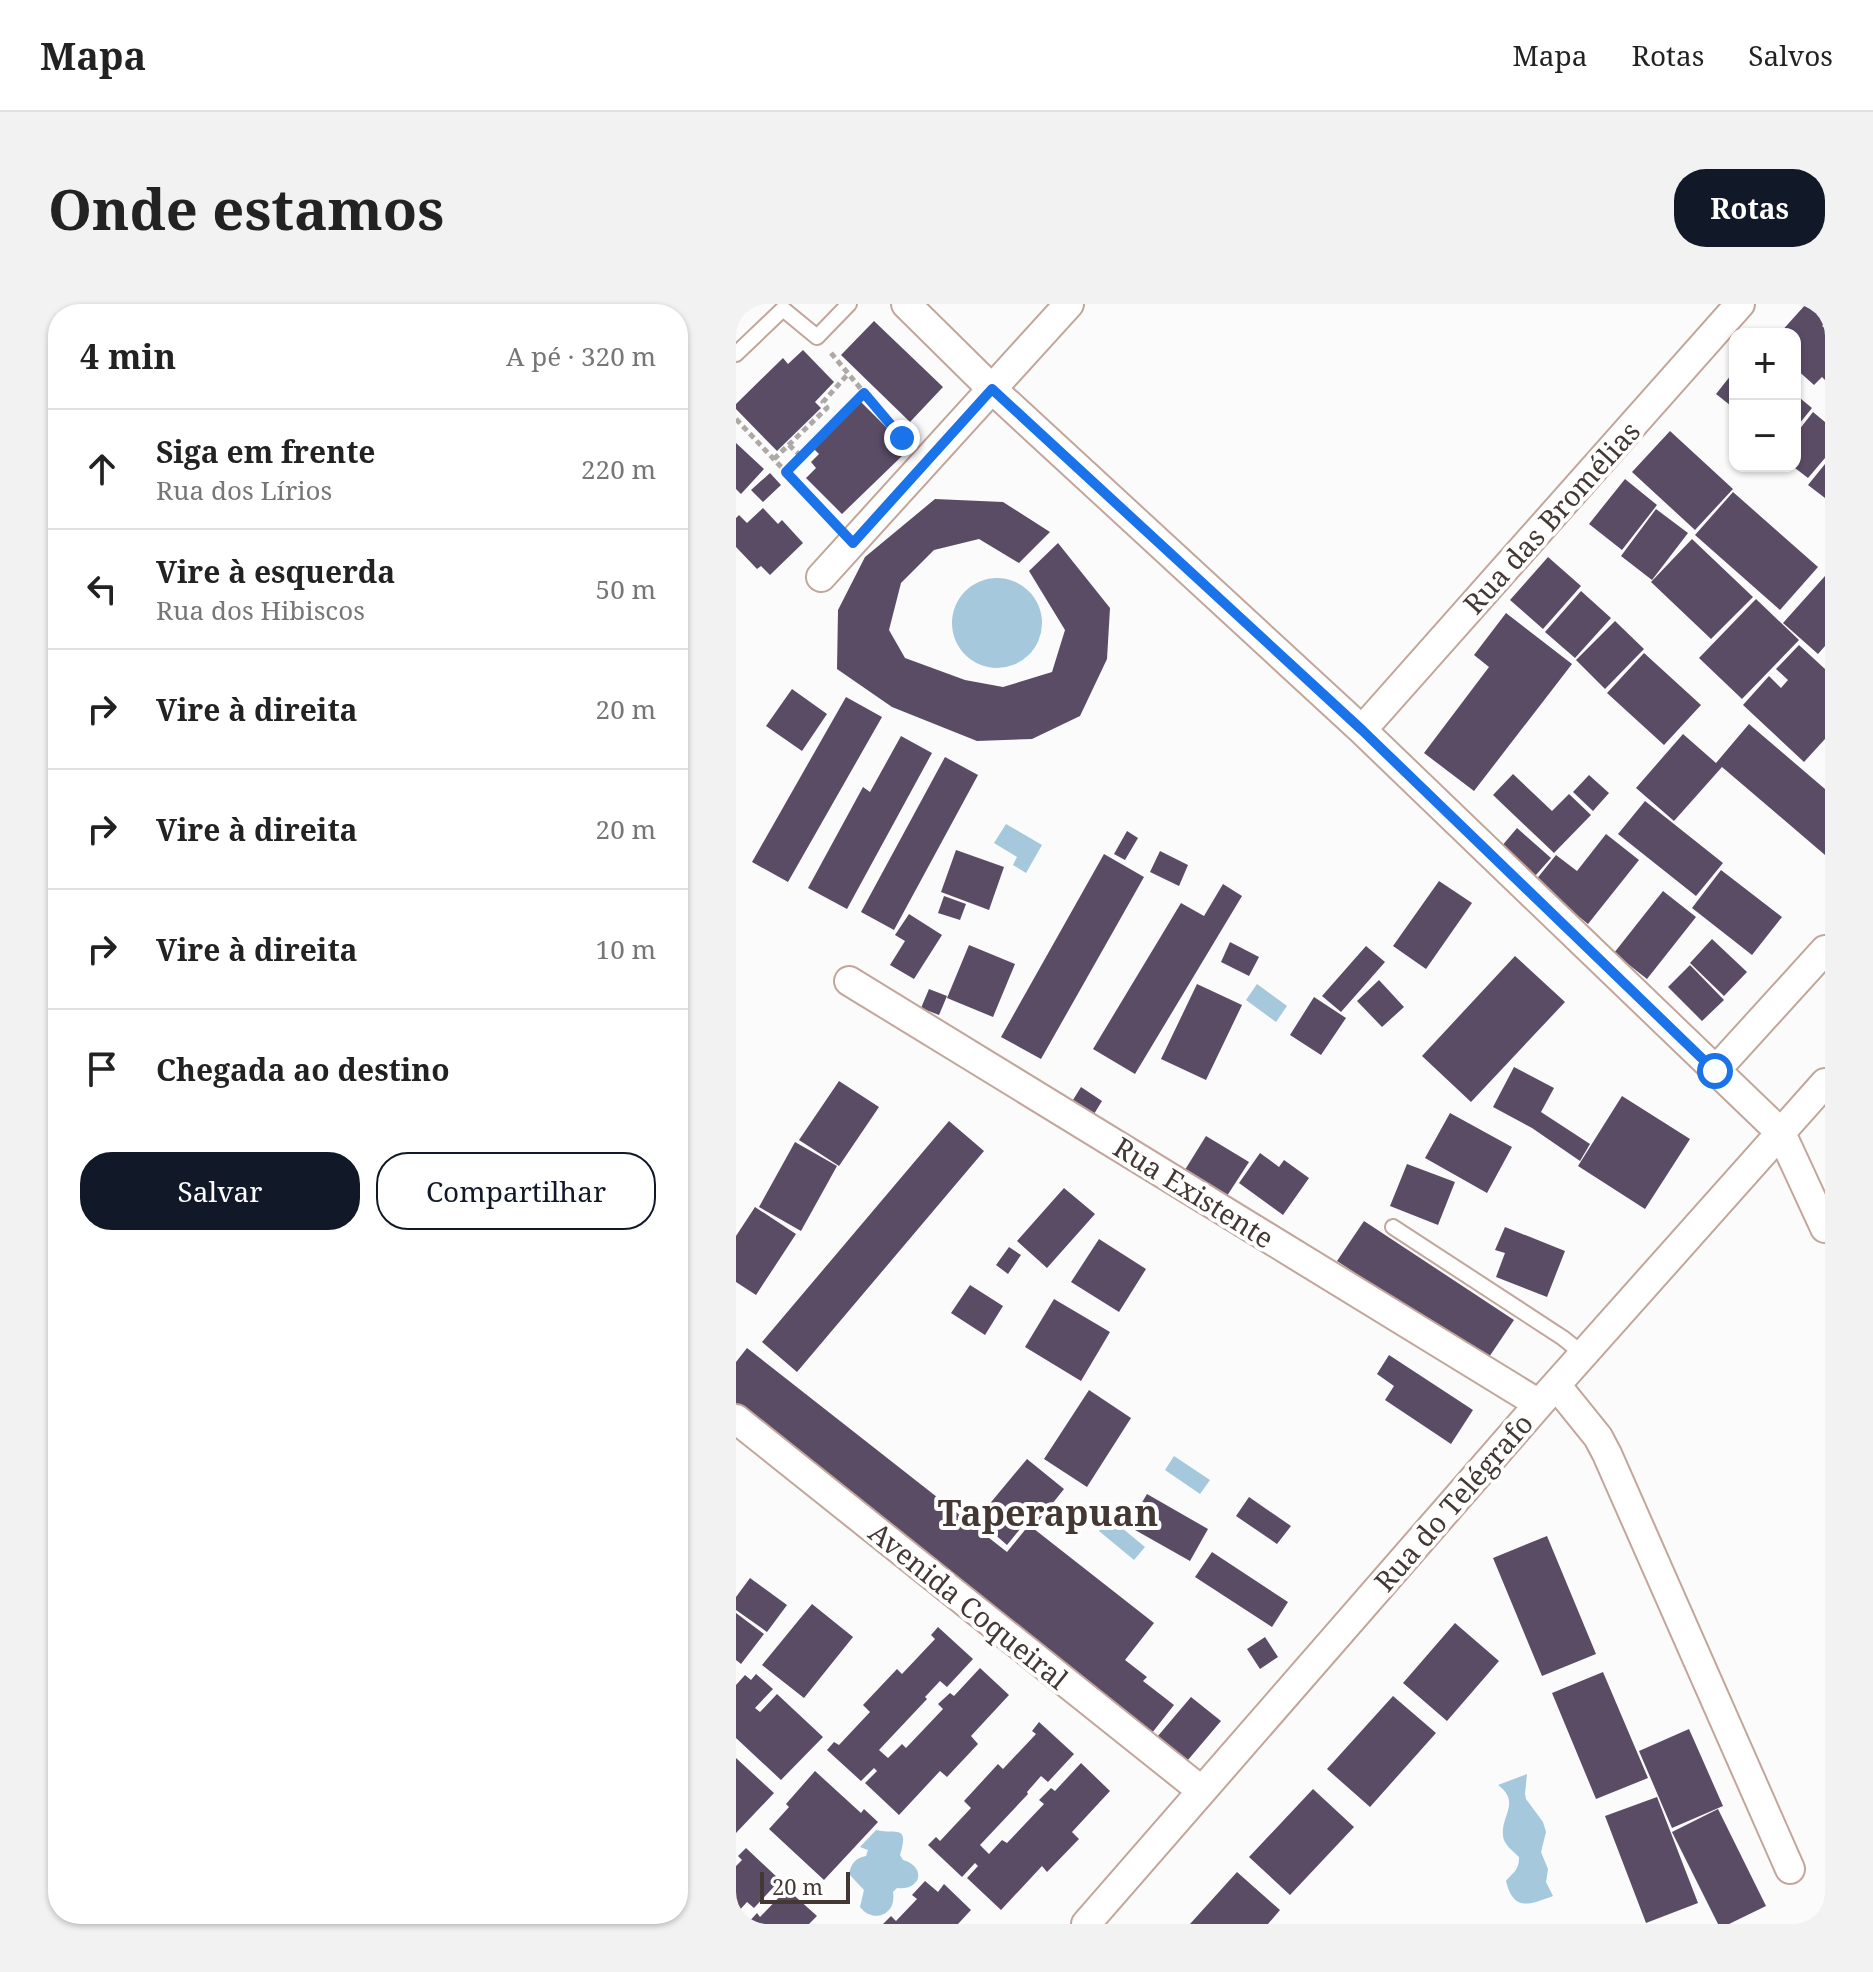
<!DOCTYPE html>
<html lang="pt">
<head>
<meta charset="utf-8">
<style>
  body { margin:0; font-family:"Noto Serif",serif; background:#f2f2f2; color:#222 }
  .controls { position:absolute; right:24px; top:24px; display:grid; overflow:hidden; border-radius:16px; box-shadow:0 2px 6px #0004 }
  .controls button { width:72px; height:72px; display:grid; place-items:center; padding:0; border:0; border-bottom:2px solid #e0e0e0; background:#fff; color:#222; font:40px sans-serif }
  .scale { position:absolute; left:24px; bottom:20px; width:90px; box-sizing:border-box; padding-left:8px; border:4px solid #443834; border-top:0; font-size:22px; line-height:28px; white-space:nowrap; color:#443834; -webkit-text-stroke:6px #fff; paint-order:stroke }
  .stop { position:absolute; width:24px; height:24px; margin:-18px; border:6px solid #1a73e8; border-radius:50%; background:#fff }
  .stop.end { background:#1a73e8; border-color:#fff; box-shadow:0 2px 8px #0008 }
  .list { margin:0; padding:0; list-style:none }
  h2 { display:flex; justify-content:space-between; align-items:center; height:104px; margin:0; padding:0 32px; font-size:34px }
  h2 small { font-size:26px; font-weight:400; color:#767676 }
  .list li { display:grid; grid-template-columns:52px 1fr auto; gap:24px; align-items:center; box-sizing:border-box; height:120px; padding:0 32px; border-top:2px solid #e0e0e0 }
  .list b { display:block; font-size:30px; white-space:nowrap }
  .list p { margin:0; font-size:26px; white-space:nowrap; color:#767676 }
  .list em { font-size:26px; font-style:normal; color:#767676 }
  .actions { display:flex; gap:16px; padding:24px 32px }
  .actions a { flex:1; padding:18px 0; border:2px solid #111827; border-radius:32px; text-align:center; font-size:28px; color:#111827 }
  .actions .main { background:#111827; color:#fff }
  .icon { flex:none; width:44px; height:44px; fill:none; stroke:currentColor; stroke-width:2; stroke-linecap:round; stroke-linejoin:round }
  .map { position:relative; flex:none; width:1089px; height:1620px; overflow:hidden; border-radius:32px }
  header { display:flex; align-items:center; gap:48px; box-sizing:border-box; height:112px; padding:0 40px; background:#fff; border-bottom:2px solid #e0e0e0 }
  header strong { font-size:38px }
  nav { display:flex; gap:44px; margin-inline-start:auto; font-size:28px }
  .intro { display:flex; align-items:center; justify-content:space-between; box-sizing:border-box; height:192px; padding:0 48px }
  h1 { margin:0; font-size:56px }
  .button { padding:20px 36px; border-radius:32px; background:#111827; color:#fff; font-size:28px; font-weight:700 }
  main { display:flex; gap:48px; padding:0 48px }
  aside { flex:1; background:#fff; border-radius:32px; box-shadow:0 2px 6px #0004 }
  .map>svg:first-child { display:block }
  .water { fill:#a5c8dd }
  .building { fill:#5b4c66 }
  .lines { fill:none; stroke-linecap:round; stroke-linejoin:round }
  .service-casing { stroke:#c2a69b; stroke-width:18 }
  .minor-casing { stroke:#c2a69b; stroke-width:32 }
  .path { stroke:#aea9a7; stroke-width:5; stroke-dasharray:6 4; stroke-linecap:butt }
  .service { stroke:#fff; stroke-width:14 }
  .minor { stroke:#fff; stroke-width:28 }
  .route { stroke:#1a73e8; stroke-width:10 }
  .labels { text-anchor:middle; dominant-baseline:central; stroke-width:8; stroke-linejoin:round; paint-order:stroke }
  .street-label { font-size:28px; fill:#443834; stroke:#fff }
  .district-label { font-size:36px; font-weight:bold; fill:#443834; stroke:#fff }
</style>
</head>
<body>
<header>
<strong>Mapa</strong>
<nav><a>Mapa</a><a>Rotas</a><a>Salvos</a></nav>
</header>
<div class="intro"><h1>Onde estamos</h1><a class="button">Rotas</a></div>
<main>
<aside>
<h2>4 min<small>A pé · 320 m</small></h2>
<ul class="list">
<li><svg class="icon" aria-label="ahead" viewBox="0 0 24 24"><path d="M12 20V5M6 11l6-6 6 6"/></svg><div><b>Siga em frente</b><p>Rua dos Lírios</p></div><em>220 m</em></li>
<li><svg class="icon" aria-label="left" viewBox="0 0 24 24"><path d="M17 20v-9H6M10 6l-5 5 5 5"/></svg><div><b>Vire à esquerda</b><p>Rua dos Hibiscos</p></div><em>50 m</em></li>
<li><svg class="icon" aria-label="right" viewBox="0 0 24 24"><path d="M7 20v-9h11M14 6l5 5-5 5"/></svg><div><b>Vire à direita</b></div><em>20 m</em></li>
<li><svg class="icon" aria-label="right" viewBox="0 0 24 24"><path d="M7 20v-9h11M14 6l5 5-5 5"/></svg><div><b>Vire à direita</b></div><em>20 m</em></li>
<li><svg class="icon" aria-label="right" viewBox="0 0 24 24"><path d="M7 20v-9h11M14 6l5 5-5 5"/></svg><div><b>Vire à direita</b></div><em>10 m</em></li>
<li><svg class="icon" aria-label="arrive" viewBox="0 0 24 24"><path d="M6 21V4h12l-3 4 3 4H6"/></svg><div><b>Chegada ao destino</b></div></li>
</ul>
<div class="actions"><a class="main">Salvar</a><a>Compartilhar</a></div>
</aside>
<div class="map">
<svg width="1089" height="1620" viewBox="0 0 1089 1620">
  <rect width="100%" height="100%" fill="#fbfbfb"/>
  <path class="water" d="M216 319a45 45 0 1 1 90 0a45 45 0 1 1-90 0Z
    M270,520L306,541L290,569L277,561L281,553L258,539Z
    M521,680L551,702L540,718L510,696Z
    M438,1152L474,1176L464,1190L429,1166Z
    M374,1214L409,1243L398,1256L363,1227Z
    M791,1470L789,1490L790,1495L807,1518L810,1528L805,1548L812,1565L810,1578L817,1592C794,1600 778,1609 770,1577C777,1568 783,1567 783,1553C777,1547 767,1540 767,1531C765,1511 785,1498 762,1481Z
    M140,1526C159,1531 174,1519 164,1551L167,1556C191,1563 185,1587 161,1584L157,1588C161,1611 137,1620 124,1603L128,1586L113,1570C115,1560 119,1554 130,1552L132,1546L124,1543Z"/>
  <path class="building" d="M1070,0H1089V19L1086,22L1089,24V76L1086,73L1078,81L1059,64V30H1043Z
    M138,17L207,83L174,118L105,51Z
    M67,46L98,78L79,98L85,104L41,147L0,105V100L47,54L52,60Z
    M999,66V105L980,90Z
    M1059,90L1076,104L1059,125Z
    M125,98L166,139L160,145L167,151L106,210L70,174L80,164L75,158L83,150L77,144Z
    M1077,108L1089,118V154L1072,174L1059,164V131Z
    M934,127L997,185L959,226L896,168Z
    M0,139L28,165L5,190L0,185Z
    M1089,160V194L1072,181Z
    M34,169L45,181L27,198L15,186Z
    M889,175L921,201L886,246L853,220Z
    M997,188L1082,263L1044,306L959,231Z
    M199,195L267,198L314,228L283,259L243,235L198,246L165,279L153,326L169,354L229,376L267,383L316,368L329,326L293,267L322,239L374,304L371,355L344,412L296,435L241,437L156,403L101,365L102,306L129,253Z
    M27,204L42,220L46,216L67,239L34,271L25,262L21,265L0,243V214L3,211L11,219Z
    M920,205L952,229L916,276L885,252Z
    M956,235L1017,293L975,335L915,278Z
    M812,253L845,282L807,325L774,296Z
    M1089,272V342L1082,350L1047,319Z
    M845,287L875,314L839,354L809,328Z
    M1020,295L1063,336L1006,395L963,354Z
    M770,309L836,360L738,487L688,449L753,363L738,351Z
    M879,317L908,345L869,385L840,356Z
    M1063,341L1089,365V435L1068,458L1007,401L1033,372L1045,384L1052,376L1040,365Z
    M908,349L965,401L928,441L871,389Z
    M56,385L91,410L66,447L30,422Z
    M110,393L146,413L52,578L16,558Z
    M1013,420L1089,485V551L986,463L938,517L900,484L947,430L980,459Z
    M165,432L196,449L111,605L72,584L127,483L134,488Z
    M209,453L242,471L158,626L125,608Z
    M777,470L816,507L833,490L855,511L818,549L757,491Z
    M853,471L873,489L857,507L837,488Z
    M909,497L987,559L960,592L882,530Z
    M781,524L815,554L799,572L765,543Z
    M391,527L402,534L389,556L378,550Z
    M870,530L903,556L852,620L799,577L820,551L841,567Z
    M220,546L268,563L253,606L205,588Z
    M424,547L452,561L443,582L414,568Z
    M368,550L408,573L305,755L265,733Z
    M985,566L1046,613L1016,651L956,604Z
    M703,577L736,599L690,665L657,642Z
    M487,580L506,592L399,770L357,745L445,599L468,612Z
    M927,587L960,613L911,675L878,649Z
    M208,592L230,600L224,616L202,609Z
    M173,610L206,631L178,675L154,661L169,637L159,631Z
    M976,635L1011,668L988,692L954,659Z
    M494,638L523,653L513,672L485,658Z
    M233,641L279,660L257,713L211,694Z
    M630,642L649,658L605,708L586,692Z
    M779,652L829,698L735,798L686,752Z
    M954,661L988,696L966,717L932,683Z
    M643,676L668,703L646,723L621,697Z
    M461,680L506,701L470,776L425,755Z
    M193,685L211,692L203,711L185,704Z
    M578,693L610,714L585,751L554,731Z
    M778,763L818,784L805,808L854,840L844,857L796,824L757,803Z
    M103,777L143,803L103,862L63,836Z
    M345,783L366,797L358,810L337,796Z
    M886,792L954,835L909,905L842,862Z
    M714,809L776,843L751,889L689,854Z
    M213,817L248,847L61,1068L26,1038Z
    M470,832L513,858L489,895L447,869Z
    M59,838L101,862L65,927L23,903Z
    M524,849L543,863L548,856L573,874L547,911L503,879Z
    M671,860L719,878L702,921L654,902Z
    M328,884L359,910L311,964L281,937Z
    M19,903L60,930L20,991L0,978V932Z
    M628,917L778,1016L751,1056L601,957Z
    M769,923L829,947L811,993L760,973L769,949L759,946Z
    M363,935L410,965L383,1008L335,978Z
    M273,943L285,951L272,970L260,961Z
    M234,981L267,1002L249,1031L215,1009Z
    M318,995L374,1028L345,1077L289,1043Z
    M11,1044L271,1248L293,1221L418,1319L389,1356L411,1373L407,1377L438,1401L412,1434L0,1111V1058Z
    M653,1051L737,1106L715,1140L649,1096L658,1082L641,1070Z
    M353,1086L395,1114L351,1183L308,1155Z
    M291,1155L328,1185L300,1220L293,1214L271,1241L241,1215Z
    M411,1190L472,1225L454,1257L392,1222Z
    M513,1193L555,1222L541,1240L500,1212Z
    M811,1232L860,1350L806,1372L757,1254Z
    M476,1248L552,1298L536,1323L459,1273Z
    M14,1274L51,1301L31,1328L0,1306V1293Z
    M76,1300L117,1333L68,1394L26,1361Z
    M0,1309L28,1330L5,1360L0,1356Z
    M719,1319L763,1357L711,1417L667,1379Z
    M202,1323L237,1355L211,1383L204,1377L189,1393L191,1395L143,1446L152,1454L166,1440L170,1444L207,1405L202,1400L214,1389L218,1392L244,1364L273,1391L235,1432L242,1440L211,1473L204,1467L163,1511L129,1479L141,1467L138,1464L125,1477L91,1446L98,1438L103,1441L134,1408L127,1401L161,1365L166,1370L199,1335L195,1331Z
    M529,1333L542,1353L524,1365L511,1345Z
    M867,1368L912,1474L860,1495L816,1389Z
    M20,1370L37,1385L19,1404L24,1408L41,1390L87,1433L45,1476L0,1434V1381L9,1371L15,1376Z
    M657,1392L700,1429L634,1503L591,1465Z
    M455,1393L485,1417L446,1463L416,1439Z
    M303,1418L338,1450L312,1478L305,1472L291,1488L292,1490L244,1541L253,1550L266,1536L271,1539L308,1500L303,1496L315,1484L319,1487L345,1459L374,1487L336,1528L343,1535L311,1568L306,1562L265,1606L231,1574L242,1562L239,1559L226,1573L192,1541L200,1533L204,1537L235,1504L228,1497L262,1460L267,1465L300,1430L296,1427Z
    M953,1425L987,1502L936,1524L903,1447Z
    M0,1454L38,1489L0,1529Z
    M79,1467L125,1509L128,1505L142,1518L88,1576L33,1525L53,1503L50,1500Z
    M577,1485L618,1523L554,1591L513,1553Z
    M921,1493L962,1599L910,1619L869,1512Z
    M982,1505L1030,1602L993,1620H982L936,1528Z
    M10,1544L44,1576L18,1604L11,1598L0,1610V1562L6,1556L2,1552Z
    M501,1568L544,1606L532,1620H454Z
    M189,1577L202,1588L208,1580L235,1606L222,1620H147L155,1612L160,1617L181,1595L176,1591Z
    M51,1585L81,1612L73,1620H11L21,1609L24,1613Z"/>
  <g class="lines">
    <g class="service-casing">
      <path id="service" d="M0,50L47,5L81,33L113,0
        M657,923L827,1034L848,1051"/>
    </g>
    <g class="minor-casing">
      <path id="minor" d="M170,0L256,85L626,426L1045,829L1089,924
        M85,273L333,0
        M626,426L1004,0
        M113,677L803,1100
        M979,767L1089,646
        M820,1081L862,1133L871,1150L1054,1565
        M0,1115L466,1487
        M350,1620L803,1100L1089,779"/>
    </g>
    <path class="path" d="M95,49L166,134
      M0,115L97,218
      M53,141L65,152
      M38,155L91,104L87,98L112,70
      M50,168L128,89"/>
    <use href="#service" class="service"/>
    <use href="#minor" class="minor"/>
  </g>
  <g class="lines">
    <path class="route" d="M166,134L128,89L50,168L117,239L256,85L626,426L979,767"/>
  </g>
  <g class="labels">
    <g class="street-label">
      <text transform="translate(815 213) rotate(-48)">Rua das Bromélias</text>
      <text transform="translate(458 888) rotate(32)">Rua Existente</text>
      <text transform="translate(717 1198) rotate(-49)">Rua do Telégrafo</text>
      <text transform="translate(233 1301) rotate(39)">Avenida Coqueiral</text>
    </g>
    <g class="district-label">
      <text x="312" y="1208">Taperapuan</text>
    </g>
  </g>
</svg>
<div class="controls">
<button>+</button>
<button>−</button>
</div>
<div class="scale">20 m</div>
<div class="stop" style="left:979px;top:767px"></div>
<div class="stop end" style="left:166px;top:134px"></div>
</div>
</main>
</body>
</html>
